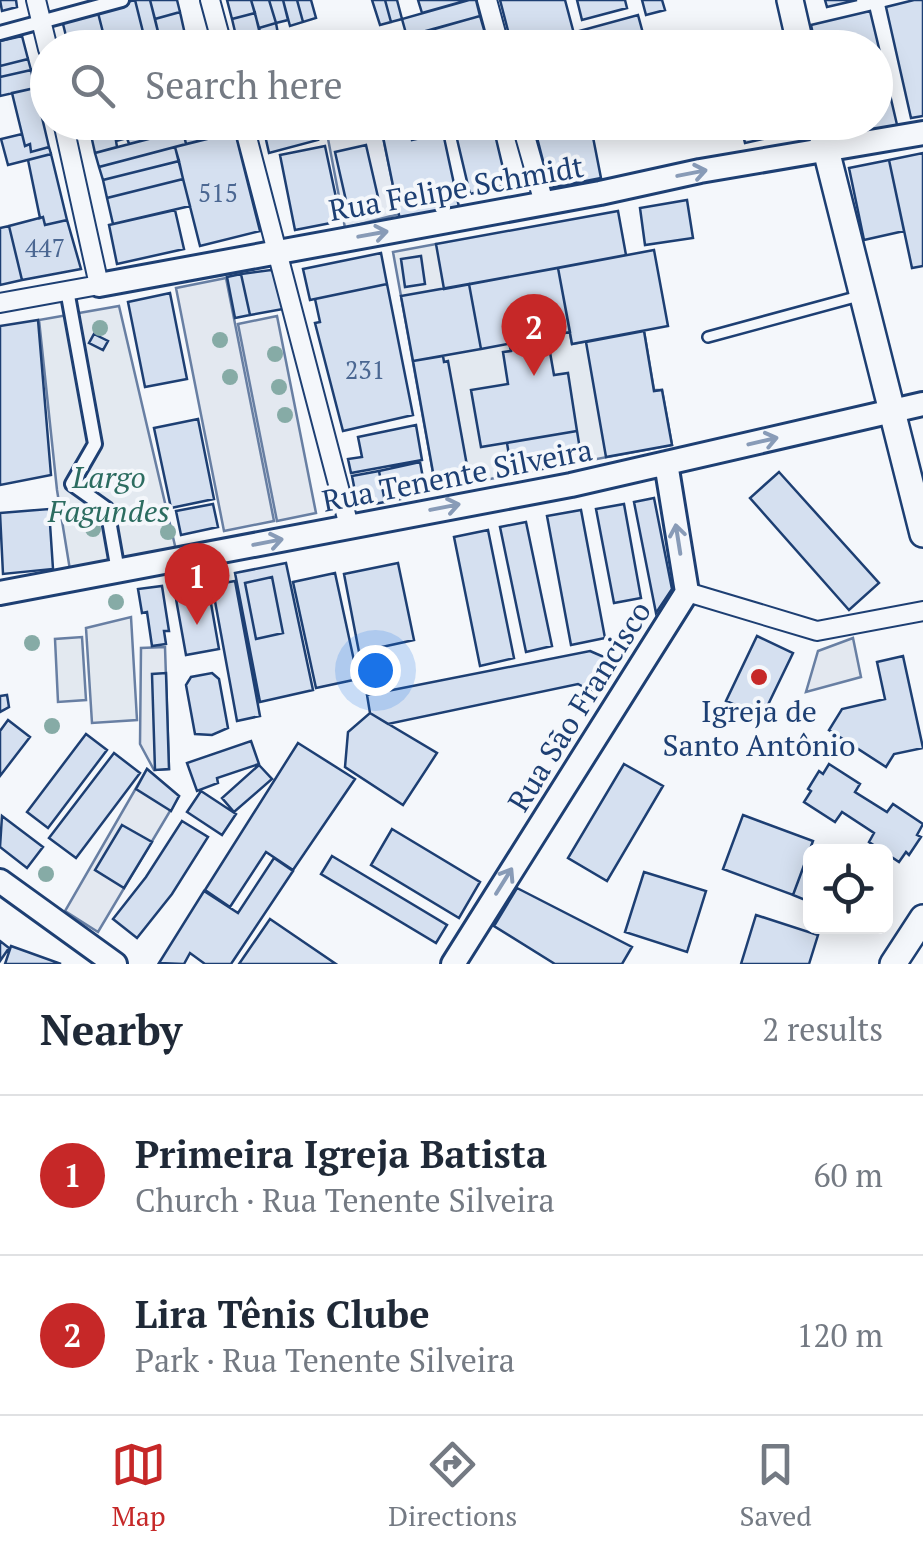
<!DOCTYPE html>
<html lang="en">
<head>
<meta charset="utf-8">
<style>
  body { margin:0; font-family:"PT Serif",serif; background:#f2f2f3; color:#1f2937 }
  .controls { position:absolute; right:30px; bottom:30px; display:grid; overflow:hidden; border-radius:15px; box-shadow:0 5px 25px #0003 }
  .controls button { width:90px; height:90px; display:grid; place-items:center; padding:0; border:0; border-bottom:2px solid #e0e1e3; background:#fff; color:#1f2937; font:50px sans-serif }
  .you { position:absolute; left:375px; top:670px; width:35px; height:35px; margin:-25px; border:8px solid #fff; border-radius:50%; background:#1a73e8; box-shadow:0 0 0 15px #1a73e833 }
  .badge { display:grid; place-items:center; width:65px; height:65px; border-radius:50%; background:#c62828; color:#fff; font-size:32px; font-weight:700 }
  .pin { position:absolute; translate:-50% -82px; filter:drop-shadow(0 2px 5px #0008) }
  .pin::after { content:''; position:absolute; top:52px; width:35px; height:30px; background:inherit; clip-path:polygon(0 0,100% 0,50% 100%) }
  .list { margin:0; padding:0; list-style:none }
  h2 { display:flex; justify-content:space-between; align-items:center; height:130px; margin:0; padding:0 40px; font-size:42px }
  h2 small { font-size:32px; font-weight:400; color:#747a83 }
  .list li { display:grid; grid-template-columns:65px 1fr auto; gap:30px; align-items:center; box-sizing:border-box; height:160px; padding:0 40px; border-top:2px solid #e0e1e3 }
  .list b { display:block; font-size:38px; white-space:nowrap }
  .list p { margin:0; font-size:32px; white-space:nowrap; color:#747a83 }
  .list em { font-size:32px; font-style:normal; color:#747a83 }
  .icon { flex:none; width:55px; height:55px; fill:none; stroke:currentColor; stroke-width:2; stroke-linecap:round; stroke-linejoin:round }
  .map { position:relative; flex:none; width:923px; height:964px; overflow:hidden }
  .search { position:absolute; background:#fff; box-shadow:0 5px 25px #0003; left:30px; right:30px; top:30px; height:110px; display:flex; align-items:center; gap:25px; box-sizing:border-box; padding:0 35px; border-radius:55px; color:#747a83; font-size:38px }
  .sheet { height:450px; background:#fff }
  nav { display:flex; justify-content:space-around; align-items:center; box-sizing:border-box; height:140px; border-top:2px solid #e0e1e3; background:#fff; font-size:28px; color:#747a83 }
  nav a { display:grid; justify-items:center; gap:5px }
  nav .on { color:#c62828 }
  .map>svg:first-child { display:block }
  .green { fill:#e3e9f0; stroke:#687fa3; stroke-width:2.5 }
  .parking { fill:#e3e8f0; stroke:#687fa3; stroke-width:2.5 }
  .building { fill:#d5e0f0; stroke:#1d3f73; stroke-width:2.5 }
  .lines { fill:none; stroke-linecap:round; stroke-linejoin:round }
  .service-casing { stroke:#1d3f73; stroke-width:14 }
  .pedestrian-casing { stroke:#1d3f73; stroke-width:18 }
  .minor-casing { stroke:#1d3f73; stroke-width:22 }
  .tertiary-casing { stroke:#1d3f73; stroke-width:28 }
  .secondary-casing { stroke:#1d3f73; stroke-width:30 }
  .service { stroke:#f4f7fb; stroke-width:9 }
  .pedestrian { stroke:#f4f7fb; stroke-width:12 }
  .minor { stroke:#f4f7fb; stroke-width:18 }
  .tertiary { stroke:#f4f7fb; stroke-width:22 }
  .secondary { stroke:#f4f7fb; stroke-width:25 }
  .tree { fill:#86aba6 }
  .oneway { stroke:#889bb7 }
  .poi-dot { fill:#c62828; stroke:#f4f7fb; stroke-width:4 }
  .labels { text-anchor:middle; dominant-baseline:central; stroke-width:8; stroke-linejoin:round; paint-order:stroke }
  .number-label { font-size:25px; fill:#4b6792 }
  .street-label { font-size:30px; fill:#1d3f73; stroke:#f4f7fb }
  .park-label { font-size:30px; font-style:italic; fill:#2c6c60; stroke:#f4f7fb }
  .poi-label { font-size:30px; fill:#1d3f73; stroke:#f4f7fb }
</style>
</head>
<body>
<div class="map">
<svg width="923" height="964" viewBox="0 0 923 964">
  <rect width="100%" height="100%" fill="#f4f7fb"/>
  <path class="green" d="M436,244L558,268L572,344L644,331L654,390H662L672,445L436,489L393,252Z
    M119,306L176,550L70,570L57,490L39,320Z
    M131,617L137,720L92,723L86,628Z
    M82,637L86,700L58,702L55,639Z"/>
  <path class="parking" d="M325,123H380L399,214L345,228Z
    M226,278L274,521L224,531L176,288Z
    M277,316L316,513L277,521L238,324Z
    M853,638L861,677L806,692L818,651Z
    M165,647L169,769L154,770L140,744L141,648Z
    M147,769L179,796L98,932L65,911Z"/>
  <path class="building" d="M0,0H16L17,7L2,11Z
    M135,0L147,48H107L97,9Z
    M135,0H150L162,48H147Z
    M150,0H177L180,12L155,19Z
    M227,0H251L255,13L232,19Z
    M251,0H269L276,23L259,28Z
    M269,0H283L288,20L276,23Z
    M283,0H297L303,22L290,26Z
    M297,0H311L316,18L303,22Z
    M372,0H385L391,22L380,25Z
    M385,0H397L402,19L391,22Z
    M418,0H468L422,13Z
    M469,0H476L480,16L407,37L402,19Z
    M500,0H565L573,30L512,46Z
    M577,0H625L627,8L582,20Z
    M642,0H662L665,10L646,15Z
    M825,0H857L827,7Z
    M914,0H923V116L911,118L886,7Z
    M97,9L107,48H69L63,24L66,19Z
    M870,11L884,69L876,71V48H816L811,25Z
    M180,12L188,48H162L155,19Z
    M255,13L260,34L237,40L232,19Z
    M638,15L647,48H517Z
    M480,16L487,40L462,48H411L408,36Z
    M276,23L278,34L288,32L292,48H264L259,28Z
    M260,34L264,48H239L237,40Z
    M22,36L28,59L0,66V41Z
    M28,59L31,70L0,77V66Z
    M31,70L35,88L0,96V77Z
    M887,82L898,129L837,143L833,122H876V84Z
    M35,88L49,147L31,152L30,144L25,146L12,93Z
    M103,122H130L131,127L138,126L137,122H181L183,130L129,144L127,138L116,141L117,147L95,153L89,126Z
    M181,122H232L235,132L186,144Z
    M262,122H312L318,140L269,153Z
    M380,122H409L412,140L443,133L459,207L400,220Z
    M453,122H492L507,185L470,194Z
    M533,122H590L601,178L550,188Z
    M740,122H784L786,134L745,143Z
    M183,130L186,144L99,167L95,153Z
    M235,132L260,231L200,246L175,147Z
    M22,134L25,146L30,144L31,152L49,147L51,154L8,165L1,139Z
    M366,145L378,197L347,205L335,152Z
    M325,146L341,221L295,230L280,155Z
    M175,147L179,161L103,180L99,167Z
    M923,153V266L912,268L889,160Z
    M51,154L67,220L45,225L43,217L40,218L28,160Z
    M889,160L904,231L864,240L849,168Z
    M179,161L183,179L107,198L103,180Z
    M183,179L190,206L113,224L107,198Z
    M687,200L693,238L645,245L640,208Z
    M175,210L184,249L117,264L109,225Z
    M618,211L626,255L444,289L436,244Z
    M43,217L45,225L67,220L81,269L22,280L9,226Z
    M9,226L22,280L0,285V228Z
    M654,250L668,326L572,344L558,268Z
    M381,253L387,284L310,300L303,269Z
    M421,256L425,284L405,287L401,259Z
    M558,268L570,332L481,349L469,284Z
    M271,270L275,273L283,309L250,315L241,274Z
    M241,274L250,315L235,318L227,277Z
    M387,284L413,415L343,431L315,323L320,322L315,299Z
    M469,284L481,349L413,361L401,296Z
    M170,293L187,379L145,387L128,302Z
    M38,320L51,475L0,485V326Z
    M644,331L654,391L662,390L672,445L606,457L586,342Z
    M94,334L108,341L103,350L89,343Z
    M548,341L554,375L568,373L577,431L481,447L471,390L508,384L503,352L511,351L510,347Z
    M443,356L444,362L448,361L470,482L436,489L413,361Z
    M198,419L214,499L171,508L154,428Z
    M416,425L422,460L351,473L348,459L362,457L358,437Z
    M577,431L582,462L512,474L507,443Z
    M420,462L426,494L385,502L379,471Z
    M379,471L385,502L358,507L352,476Z
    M779,472L879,583L849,610L750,498Z
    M654,498L672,589L656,613L634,502Z
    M213,504L218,527L181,535L176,511Z
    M624,504L641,598L614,603L596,509Z
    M49,509L53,569L3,574L0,513Z
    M581,510L605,638L571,645L547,516Z
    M526,522L552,646L526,652L500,527Z
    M488,530L514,658L480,666L454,537Z
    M286,563L313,690L260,702L235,573Z
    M398,563L414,640L359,652L344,574Z
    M335,573L358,679L316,688L293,582Z
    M272,577L283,633L256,639L245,583Z
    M235,581L260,716L237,721L212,585Z
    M162,586L169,631H164L166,644L152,646L147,612L142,613L138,589Z
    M209,592L219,649L186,655L176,599Z
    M757,636L793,653L762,717L726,701Z
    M590,651L618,663L599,695L578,684L388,724L370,713L367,695Z
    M903,656L923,748L894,754L886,767L829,730L842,709L885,699L877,662Z
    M166,673L169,769L155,770L152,674Z
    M212,673L219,679L228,728L212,735L195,734L186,685L191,677Z
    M7,695L9,707L0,712V696Z
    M370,713L437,753L403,805L345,767L348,732Z
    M8,720L30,737L0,776V731Z
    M86,734L107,750L48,828L27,812Z
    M251,741L259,764L217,778L218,783L197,791L187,763Z
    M298,743L355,779L293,870L266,852L230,907L205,890Z
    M114,753L140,773L76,858L49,838Z
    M624,764L663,786L607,881L568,858Z
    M829,764L860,784L855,792L887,812L893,804L923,824L917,835L921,837L909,855L906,852L899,862L869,842L874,833L842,812L835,822L804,802L811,791L808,789L819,771L823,774Z
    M259,765L272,779L234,812L222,798Z
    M147,769L179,796L171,811L136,789Z
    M201,791L236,814L222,835L187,812Z
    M743,815L813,841L793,895L723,869Z
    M2,816L43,847L27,868L0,847Z
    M182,821L208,837L172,894L137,938L113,919L146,877Z
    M122,825L152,842L124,888L95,870Z
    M392,829L480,882L459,918L371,865Z
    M809,852L810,853V902L793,895Z
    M332,856L447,925L436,943L321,874Z
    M274,858L293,871L231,964H205L190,953L184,964L159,963L204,891L238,913Z
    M644,872L706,891L687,952L625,932Z
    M517,888L632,947L622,964H555L494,926Z
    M756,915L818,935L809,964H741Z
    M270,919L336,964H239Z
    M0,941L9,948L0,961Z
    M11,946L61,964H5Z"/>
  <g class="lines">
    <g class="service-casing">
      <path id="service" d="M708,337L859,296"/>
    </g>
    <g class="pedestrian-casing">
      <path id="pedestrian" d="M0,33L122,0
        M67,290L95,444L72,484L107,509L118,571"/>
    </g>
    <g class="minor-casing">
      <path id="minor" d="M36,0L48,49
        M210,0L223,48
        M487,0L500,48
        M243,122L349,526
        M521,122L544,203
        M0,303L99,285L63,122
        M687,592L817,631L923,611"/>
    </g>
    <g class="tertiary-casing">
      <path id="tertiary" d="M99,285L600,193L700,171L923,133
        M0,593L571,485L923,404
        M0,881L115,964
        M453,964L687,592L666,463"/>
    </g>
    <g class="secondary-casing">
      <path id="secondary" d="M790,0L801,48
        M819,122L923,534
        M893,964L923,918"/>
    </g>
    <use href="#service" class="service"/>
    <use href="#pedestrian" class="pedestrian"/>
    <use href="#minor" class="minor"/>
    <use href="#tertiary" class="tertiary"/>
    <use href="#secondary" class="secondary"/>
  </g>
  <g class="tree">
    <circle cx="100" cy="328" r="8"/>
    <circle cx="220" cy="340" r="8"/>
    <circle cx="275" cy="354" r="8"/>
    <circle cx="230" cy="377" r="8"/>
    <circle cx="279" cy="387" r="8"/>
    <circle cx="285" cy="415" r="8"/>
    <circle cx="93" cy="529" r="8"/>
    <circle cx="168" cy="532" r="8"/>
    <circle cx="116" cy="602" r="8"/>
    <circle cx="32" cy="643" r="8"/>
    <circle cx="52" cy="726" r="8"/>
    <circle cx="46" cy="874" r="8"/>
  </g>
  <defs><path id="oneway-shaft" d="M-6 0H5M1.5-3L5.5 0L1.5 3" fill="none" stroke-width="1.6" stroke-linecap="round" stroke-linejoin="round" transform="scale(2.5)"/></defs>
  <g class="oneway">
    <use href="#oneway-shaft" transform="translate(692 173) rotate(-11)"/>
    <use href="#oneway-shaft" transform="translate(373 234) rotate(-10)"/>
    <use href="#oneway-shaft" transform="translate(763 441) rotate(-13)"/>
    <use href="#oneway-shaft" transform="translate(445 507) rotate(-11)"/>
    <use href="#oneway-shaft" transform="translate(678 539) rotate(-99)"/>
    <use href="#oneway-shaft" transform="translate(268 542) rotate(-11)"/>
    <use href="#oneway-shaft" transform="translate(504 881) rotate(-58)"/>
  </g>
  <circle class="poi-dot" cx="759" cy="677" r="10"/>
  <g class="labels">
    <g class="number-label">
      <text x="218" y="192">515</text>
      <text x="45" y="247">447</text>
      <text x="365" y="369">231</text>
    </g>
    <g class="street-label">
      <text transform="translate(456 188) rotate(-10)">Rua Felipe Schmidt</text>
      <text transform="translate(457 475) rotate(-11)">Rua Tenente Silveira</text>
      <text transform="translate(579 706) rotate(-58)">Rua São Francisco</text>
    </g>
    <g class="park-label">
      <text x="109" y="477">Largo<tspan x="109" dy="34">Fagundes</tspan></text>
    </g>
    <g class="poi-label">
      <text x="759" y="711">Igreja de<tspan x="759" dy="34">Santo Antônio</tspan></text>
    </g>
  </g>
</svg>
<div class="controls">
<button><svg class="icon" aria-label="locate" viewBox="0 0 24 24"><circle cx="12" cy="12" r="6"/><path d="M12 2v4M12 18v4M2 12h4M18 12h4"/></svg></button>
</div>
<div class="you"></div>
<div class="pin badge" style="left:197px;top:625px">1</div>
<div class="pin badge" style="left:534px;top:376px">2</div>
<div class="search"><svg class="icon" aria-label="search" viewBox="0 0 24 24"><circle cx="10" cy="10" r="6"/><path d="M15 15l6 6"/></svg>Search here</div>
</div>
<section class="sheet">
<h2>Nearby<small>2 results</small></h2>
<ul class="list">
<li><span class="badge">1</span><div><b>Primeira Igreja Batista</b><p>Church · Rua Tenente Silveira</p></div><em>60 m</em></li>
<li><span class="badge">2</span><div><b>Lira Tênis Clube</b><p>Park · Rua Tenente Silveira</p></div><em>120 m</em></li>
</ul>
</section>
<nav>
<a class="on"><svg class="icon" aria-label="map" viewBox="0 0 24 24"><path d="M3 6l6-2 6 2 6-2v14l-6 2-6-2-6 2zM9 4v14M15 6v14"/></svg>Map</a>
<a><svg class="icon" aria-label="directions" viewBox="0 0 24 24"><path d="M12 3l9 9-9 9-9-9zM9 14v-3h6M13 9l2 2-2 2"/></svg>Directions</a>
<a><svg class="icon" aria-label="saved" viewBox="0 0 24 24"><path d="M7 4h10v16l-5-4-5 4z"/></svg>Saved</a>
</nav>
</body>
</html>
